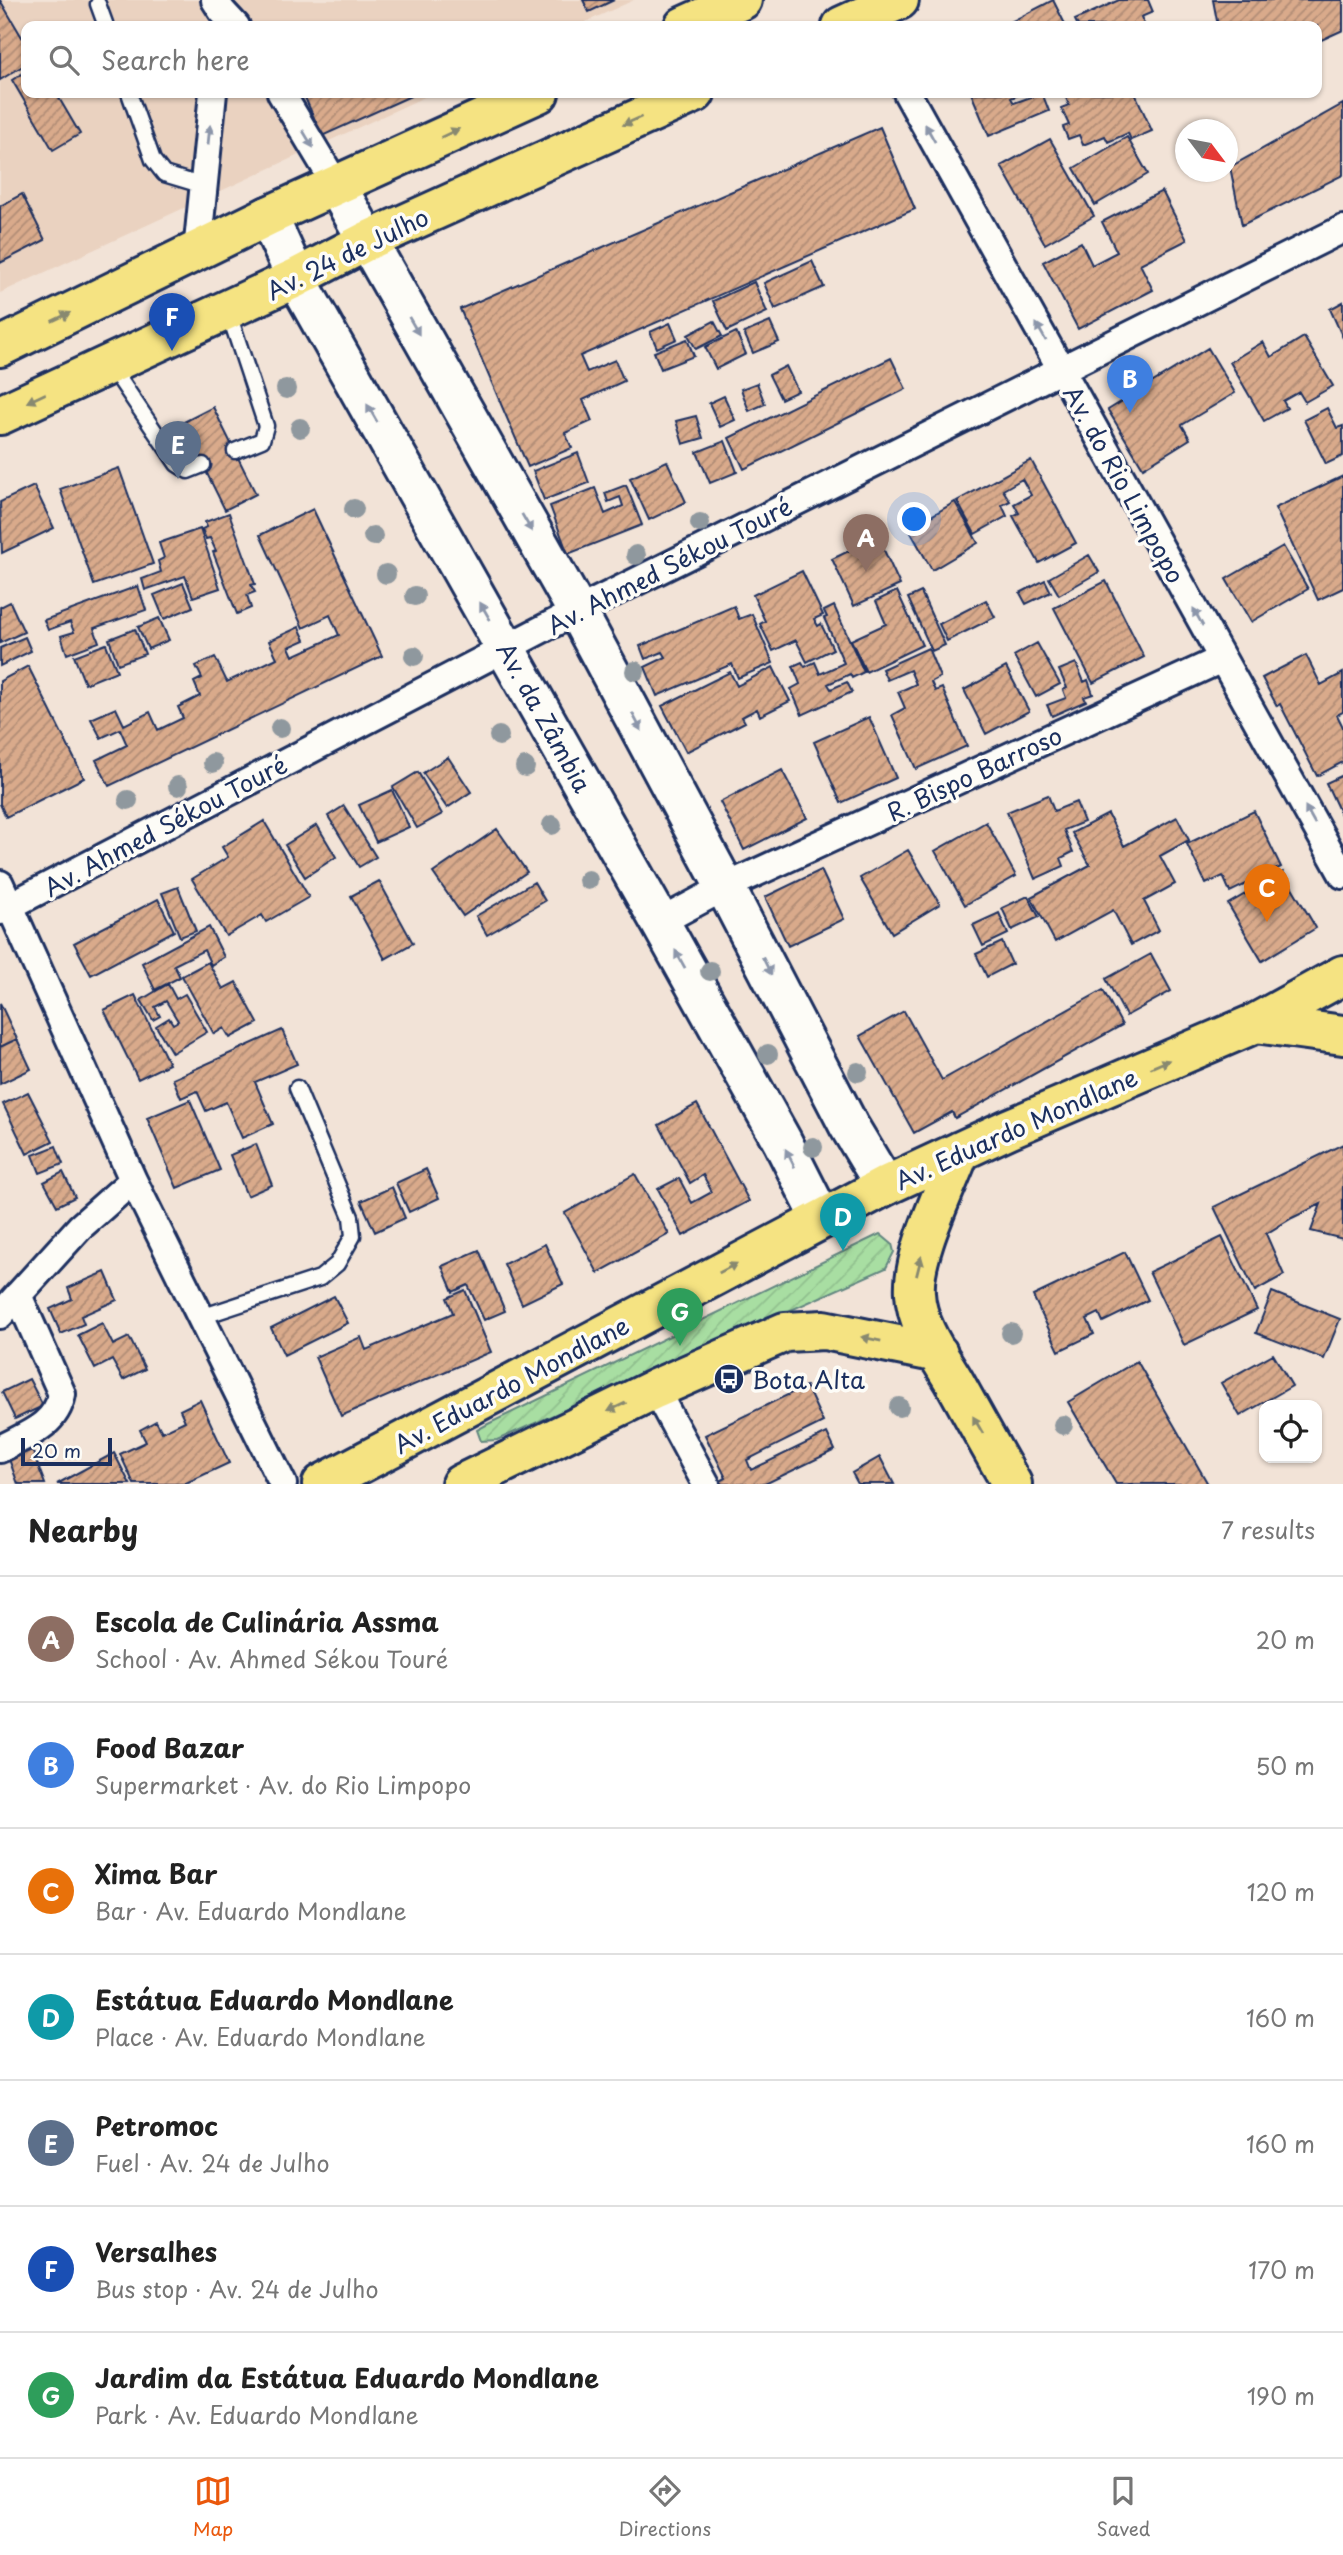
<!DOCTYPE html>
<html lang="en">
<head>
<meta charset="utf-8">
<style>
  body { margin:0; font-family:"Playpen Sans",sans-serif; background:#f2f2f2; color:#222 }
  .controls { position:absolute; right:21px; bottom:21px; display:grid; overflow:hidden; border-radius:14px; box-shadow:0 2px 5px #0004 }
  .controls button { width:63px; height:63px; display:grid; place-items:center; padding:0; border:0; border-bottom:2px solid #e0e0e0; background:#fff; color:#222; font:35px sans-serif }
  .compass { position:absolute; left:1175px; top:119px; width:63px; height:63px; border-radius:50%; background:#fff; box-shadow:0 2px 5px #0004; rotate:122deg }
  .scale { position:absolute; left:21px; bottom:18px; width:91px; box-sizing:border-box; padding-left:7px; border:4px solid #1b2f5e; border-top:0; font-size:19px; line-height:24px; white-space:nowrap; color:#1b2f5e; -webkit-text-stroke:5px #fdfcf7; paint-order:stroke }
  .you { position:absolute; left:915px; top:520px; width:24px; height:24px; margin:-18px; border:5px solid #fff; border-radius:50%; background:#1a73e8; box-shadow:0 0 0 10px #1a73e833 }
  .badge { display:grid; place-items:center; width:46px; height:46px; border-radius:50%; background:#ea580c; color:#fff; font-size:23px; font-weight:700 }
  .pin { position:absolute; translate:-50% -58px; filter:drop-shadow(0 2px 4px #0008) }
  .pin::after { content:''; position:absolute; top:37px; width:24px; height:21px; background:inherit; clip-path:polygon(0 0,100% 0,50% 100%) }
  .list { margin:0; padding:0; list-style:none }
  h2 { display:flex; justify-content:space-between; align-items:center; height:91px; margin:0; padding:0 28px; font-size:30px }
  h2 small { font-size:23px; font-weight:400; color:#767676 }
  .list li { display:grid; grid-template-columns:46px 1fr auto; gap:21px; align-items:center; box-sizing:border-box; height:126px; padding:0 28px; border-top:2px solid #e0e0e0 }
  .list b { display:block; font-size:26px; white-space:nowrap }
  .list p { margin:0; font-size:23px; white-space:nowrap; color:#767676 }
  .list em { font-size:23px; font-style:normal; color:#767676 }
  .icon { flex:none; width:38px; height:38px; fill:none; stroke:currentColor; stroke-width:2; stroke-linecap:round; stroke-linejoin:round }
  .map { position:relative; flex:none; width:1343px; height:1484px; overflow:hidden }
  .search { position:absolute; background:#fff; box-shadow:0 2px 5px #0004; left:21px; right:21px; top:21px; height:77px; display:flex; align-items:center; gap:18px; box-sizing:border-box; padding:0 24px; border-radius:14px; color:#767676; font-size:26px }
  .sheet { height:973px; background:#fff }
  nav { display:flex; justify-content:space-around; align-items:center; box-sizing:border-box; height:98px; border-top:2px solid #e0e0e0; background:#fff; font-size:19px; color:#767676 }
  nav a { display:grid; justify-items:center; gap:4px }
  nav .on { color:#ea580c }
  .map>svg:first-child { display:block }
  .built { fill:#ead2c0 }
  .garden { fill:url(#garden-furrows); stroke:#628680; stroke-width:2 }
  .building { fill:url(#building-hatch); stroke:#1b2f5e; stroke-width:2 }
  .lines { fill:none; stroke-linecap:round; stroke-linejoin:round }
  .lane-casing { stroke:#1b2f5e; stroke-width:19 }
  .street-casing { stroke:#1b2f5e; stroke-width:32 }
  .secondary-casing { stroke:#1b2f5e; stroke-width:44 }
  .primary-casing { stroke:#1b2f5e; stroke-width:44 }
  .lane { stroke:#fdfcf7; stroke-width:14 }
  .street { stroke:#fdfcf7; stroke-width:26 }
  .secondary { stroke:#fdfcf7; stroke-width:38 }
  .primary { stroke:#f5e382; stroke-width:38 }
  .tree { fill:#8f989e }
  .oneway { fill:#888970 }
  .oneway2 { fill:#8c96aa }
  .labels { text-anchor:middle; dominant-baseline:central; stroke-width:7; stroke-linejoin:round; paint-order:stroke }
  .street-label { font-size:24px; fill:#1b2f5e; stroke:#fdfcf7 }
  .poi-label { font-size:24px; fill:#1b2f5e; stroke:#fdfcf7; text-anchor:start }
</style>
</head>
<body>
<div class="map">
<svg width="1343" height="1484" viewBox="0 0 1343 1484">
  <defs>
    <pattern id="garden-furrows" width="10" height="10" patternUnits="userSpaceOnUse" patternTransform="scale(1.75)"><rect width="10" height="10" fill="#a8dea2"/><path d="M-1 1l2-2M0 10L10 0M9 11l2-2" fill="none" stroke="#90bf8e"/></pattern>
    <pattern id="building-hatch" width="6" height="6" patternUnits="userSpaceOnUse" patternTransform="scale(1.75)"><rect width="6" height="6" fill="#d9aa8b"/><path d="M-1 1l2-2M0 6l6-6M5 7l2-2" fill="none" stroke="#af8b75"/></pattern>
  </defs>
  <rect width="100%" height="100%" fill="#f2e3d7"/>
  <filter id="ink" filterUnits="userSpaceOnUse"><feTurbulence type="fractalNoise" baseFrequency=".0143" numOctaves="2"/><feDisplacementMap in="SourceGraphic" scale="14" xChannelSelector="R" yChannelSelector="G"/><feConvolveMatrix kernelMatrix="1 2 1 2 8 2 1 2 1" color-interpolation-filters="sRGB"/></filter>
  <g filter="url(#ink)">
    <path class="built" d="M0,0H634L577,26H26V93H433L0,293Z"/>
    <path class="garden" d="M880,1234L892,1244L894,1252L886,1268L497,1440L481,1441L477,1430L488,1424Z"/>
    <path class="building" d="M0,0L26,44V64L0,80Z
      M583,0H614L589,12Z
      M1053,0L1066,26H1003Z
      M1119,0H1148L1153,12L1141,17L1145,26H1078L1075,20Z
      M1213,0H1343V30L1317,42V26H1218Z
      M26,71V93H56L80,134L53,150L12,80Z
      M303,93H415V94L322,136Z
      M971,93H1023L1011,98L1014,103L1042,93L1049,111L989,136Z
      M1064,93H1135L1152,131L1131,140L1128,133L1108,142L1105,136L1083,145L1079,135L1068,139L1063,127L1069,125L1061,108L1069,105Z
      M1343,104V175L1242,225L1230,167Z
      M880,127L915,209L580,356L587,372L615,360L624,381L583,400L592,421L565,433L572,448L528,467L460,309Z
      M1127,137L1148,174L1095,205L1074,168Z
      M1050,139L1094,216L1045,244L1001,166Z
      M1162,191L1187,240L1140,264L1153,290L1078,329L1043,262L1081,242L1092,265L1117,252L1102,222Z
      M22,194L45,240L0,263V206Z
      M812,261L824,287L775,309L764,283Z
      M754,282L767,312L727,331L713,301Z
      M1343,302V338L1330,309Z
      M714,321L722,336L696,349L688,335Z
      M770,322L779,342L753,353L744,333Z
      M670,323L677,339L657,348L650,332Z
      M736,332L746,354L716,369L705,347Z
      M1304,337L1333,386L1305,402L1299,392L1283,401L1287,408L1264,421L1230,362L1263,342L1271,357Z
      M687,339L694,356L661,369L654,352Z
      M1208,348L1235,393L1182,425L1190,439L1143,468L1108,410Z
      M891,358L906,389L744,469L729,438Z
      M786,366L798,391L781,399L769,375Z
      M757,383L765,404L749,411L741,389Z
      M724,396L735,420L720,427L709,403Z
      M213,407L256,494L225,510L182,423Z
      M1327,408L1337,428L1343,426V456L1326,464L1304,420Z
      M696,416L703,438L683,444L676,421Z
      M725,441L737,472L710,483L697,452Z
      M578,453L589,483L544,500L533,471Z
      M1031,460L1076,543L1039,563L1013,516L1019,513L1014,504L1031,495L1022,479L1003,490L1010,501L1002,505L1007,516L975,534L957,501Z
      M667,461L686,502L649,520L630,478Z
      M119,468L153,564L94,585L60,489Z
      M1343,476V588L1318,600L1275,508Z
      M626,485L642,525L568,554L550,506L595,488L605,514L623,506L620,497L608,502L605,493Z
      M34,486L54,528L2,553L0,502Z
      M955,502L978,543L932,570L909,529Z
      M313,509L382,656L109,786L96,760L127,745L120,729L101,738L91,719L116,708L124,725L150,712L158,730L183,718L178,707L200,696L194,682L202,678L196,666L215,657L227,682L277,658L269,641L299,627L305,640L289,647L293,656L339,635L330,615L303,628L260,535Z
      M229,513L255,584L251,585L255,592L247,595L251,608L237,614L213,552L216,551L210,538L206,539L202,529L207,527L205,522Z
      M200,529L220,588L193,597L185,576L145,590L142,579L161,572L158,561L164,558L159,543Z
      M878,537L900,585L854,606L832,559Z
      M1283,546L1308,589L1251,622L1226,579Z
      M1089,555L1099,572L1059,595L1049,578Z
      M802,571L823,615L814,619L818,626L821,624L833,649L807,662L796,640L773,651L760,624L765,621L753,595Z
      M1045,580L1051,592L1026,604L1020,593Z
      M1106,581L1144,657L1093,683L1054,608Z
      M183,583L193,607L164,619L154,595Z
      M138,586L146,610L94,628L99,642L67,654L61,636L74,632L70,622L48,630L44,620Z
      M897,591L922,645L866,672L851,640L886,624L876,601Z
      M921,592L945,645L932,651L908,598Z
      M986,600L995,617L947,641L939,624Z
      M10,602L24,632L0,643V607Z
      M734,606L739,619L752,614L773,663L738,678L732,664L657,696L645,667L666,657L663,652L645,659L640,646Z
      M834,606L864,672L852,678L850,674L828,684L831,689L847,682L852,692L802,715L791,689L800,684L793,666L802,662L805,667L815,662L820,674L844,663L824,618L827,617L824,611Z
      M159,618L169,640L148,649L138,627Z
      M135,629L145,654L118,664L109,639Z
      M25,637L31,651L0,666V648Z
      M1037,643L1060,684L1036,697L1014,656Z
      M106,644L117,671L85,684L74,656Z
      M928,648L940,677L931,682L935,691L942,688L967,746L916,769L892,715L905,708L898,692L916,684L910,670L887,680L882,669Z
      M1306,655L1321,685L1343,673V712L1337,715L1343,727V762L1317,776L1280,704L1277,706L1262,678Z
      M1076,663L1084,682L1088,680L1093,694L1084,697L1086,701L1052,716L1047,705L1066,698L1063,690L1067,688L1059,670Z
      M28,666L84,778L6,817L0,804V681Z
      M773,667L790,701L760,716L757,709L742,717L745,722L686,752L662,706L730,672L737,686Z
      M1006,667L1029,711L986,734L964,690Z
      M869,717L896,778L841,803L814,742Z
      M448,757L471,792L447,808L423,773Z
      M782,770L807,818L744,850L720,802Z
      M418,772L442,814L417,828L393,787Z
      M1343,775V819L1326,783Z
      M392,790L409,827L376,842L359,805Z
      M1048,795L1054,811L1076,802L1084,822L1064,830L1073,852L1061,858L1064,866L1035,879L1007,812Z
      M344,806L376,857L359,867L328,816Z
      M1254,811L1281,867L1230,892L1223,876L1206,884L1187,844Z
      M1108,814L1124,846L1177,817L1189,840L1160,856L1175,884L1144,901L1159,930L1131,945L1113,910L1055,942L1031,897L1090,865L1072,833Z
      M264,821L309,897L266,922L262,915L226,936L192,879L228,857L222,847Z
      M986,822L1016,876L965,905L935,851Z
      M317,825L336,857L305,877L285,845Z
      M497,829L527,872L463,916L433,873Z
      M908,850L940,904L892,933L860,878Z
      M821,870L844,919L788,946L765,897Z
      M1283,872L1316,928L1262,961L1228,904Z
      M379,881L413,943L385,959L351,896Z
      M534,882L545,901L487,935L476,916Z
      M178,887L196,931L180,937L162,893Z
      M1028,896L1039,917L1012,930L1002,908Z
      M158,899L174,931L91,975L74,943Z
      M999,913L1008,934L983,946L973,925Z
      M209,927L224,957L211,965L204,950L174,965L180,977L155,990L142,963Z
      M1002,942L1012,964L987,977L976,954Z
      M1151,954L1171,991L1126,1016L1106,979Z
      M208,962L223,989L236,982L258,1023L230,1038L224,1028L214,1034L182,976Z
      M168,984L176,999L185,994L207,1032L172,1053L156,1026L169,1018L173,1024L178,1021L166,1001L155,1007L160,1016L153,1020L141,1000Z
      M1103,990L1122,1025L955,1118L952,1112L914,1133L860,1036L904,1011L942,1080Z
      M135,995L169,1064L138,1079L104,1010Z
      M0,1003L17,1039L0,1047Z
      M282,1030L297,1064L255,1082L273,1124L242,1138L226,1102L206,1111L197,1091L181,1098L173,1079Z
      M17,1039L31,1069L0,1084V1047Z
      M28,1092L53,1141L27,1154L3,1104Z
      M190,1100L220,1170L177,1188L147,1118Z
      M697,1104L749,1201L683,1236L658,1189L679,1178L692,1203L712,1192L703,1175L690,1183L659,1125Z
      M256,1144L272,1185L247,1196L230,1155Z
      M1343,1144V1239L1311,1231L1321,1204L1292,1218L1266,1234L1284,1275L1255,1291L1214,1207Z
      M56,1146L63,1164L40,1173L33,1155Z
      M426,1169L439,1198L409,1212L396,1183Z
      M63,1172L75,1197L57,1206L44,1182Z
      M635,1174L669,1234L598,1273L565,1213Z
      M392,1187L405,1218L375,1232L361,1201Z
      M1222,1237L1257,1310L1184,1345L1149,1272Z
      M545,1244L563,1284L522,1304L504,1264Z
      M479,1250L505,1311L484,1320L468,1285L453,1292L442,1266Z
      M1125,1252L1148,1300L1103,1322L1099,1313L1087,1319L1094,1334L1059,1351L1033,1296Z
      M105,1272L117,1300L81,1316L84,1324L61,1334L50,1309L72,1299L68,1288Z
      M465,1290L491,1352L341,1416L315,1357L361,1337L366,1350L453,1313L447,1298Z
      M1272,1292L1340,1319L1324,1359L1256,1333Z
      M334,1296L348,1323L284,1355L271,1328Z
      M102,1323L113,1345L129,1337L145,1369L123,1380L112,1360L95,1369L78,1335Z
      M1273,1354L1292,1386L1240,1416L1221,1383Z
      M1137,1361L1208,1484H1116L1068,1402Z
      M29,1379L43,1406L15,1419L2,1392Z
      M806,1386L823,1422L747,1460L751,1470L827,1433L835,1450L765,1484H715L726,1478L705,1435Z
      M200,1400L229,1463L184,1484H134L120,1454L146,1442L140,1430L156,1421L162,1432L185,1421L180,1410Z
      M32,1450L45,1484H18L9,1459Z
      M114,1453L130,1484H57Z
      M880,1457L894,1484H858L852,1473Z"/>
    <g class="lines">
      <g class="lane-casing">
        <path id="lane" d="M98,4L106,26
          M129,93L153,160L164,174L204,186
          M228,311L266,426L262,440L235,451
          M110,365L177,464L188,471L203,465
          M201,1317L320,1278L337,1264L353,1236L351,1217L297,1088"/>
      </g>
      <g class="street-casing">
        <path id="street" d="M215,0L222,11L236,26
          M281,93L336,185
          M907,93L1343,875
          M197,252L213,93
          M0,884L133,1180L283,1484
          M0,911L577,611L1343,229
          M660,922L725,887L1222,659
          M0,1315L80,1227L133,1180
          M655,1389L706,1484
          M0,1449C26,1435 56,1426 62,1394L18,1295"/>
      </g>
      <g class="secondary-casing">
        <path id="secondary" d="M336,185L577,611L725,887L849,1126L885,1186
          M268,216L296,278L660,922L782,1141L821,1218"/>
      </g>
      <g class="primary-casing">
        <path id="primary" d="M684,26L742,0
          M842,26L899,0
          M0,347L268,216L539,93
          M0,415L296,278L367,241L695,93
          M1256,1023L1343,1035
          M960,1151C946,1189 912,1254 915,1293C916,1324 939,1356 954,1381C973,1415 992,1450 1012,1484
          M322,1484L885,1186L1008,1129L1256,1023L1343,975
          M461,1484L655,1389L785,1332L824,1330L938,1353"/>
      </g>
      <use href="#lane" class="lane"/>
      <use href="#street" class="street"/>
      <use href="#secondary" class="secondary"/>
      <use href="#primary" class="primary"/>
    </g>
    <g class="tree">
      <circle cx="286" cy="389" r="10"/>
      <circle cx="300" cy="428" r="10"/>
      <circle cx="354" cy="509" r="10"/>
      <circle cx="700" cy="523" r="10"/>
      <circle cx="373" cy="536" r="10"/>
      <circle cx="636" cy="555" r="10"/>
      <circle cx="386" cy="574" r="10"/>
      <circle cx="415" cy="596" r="10"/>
      <circle cx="414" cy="656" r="10"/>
      <circle cx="635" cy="671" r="10"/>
      <circle cx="280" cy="728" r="10"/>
      <circle cx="499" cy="736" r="10"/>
      <circle cx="213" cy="763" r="10"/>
      <circle cx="525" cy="767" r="10"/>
      <circle cx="178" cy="786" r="10"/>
      <circle cx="128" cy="800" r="10"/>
      <circle cx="552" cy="825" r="10"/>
      <circle cx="588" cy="880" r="10"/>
      <circle cx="710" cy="971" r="10"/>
      <circle cx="768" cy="1054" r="10"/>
      <circle cx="858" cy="1072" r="10"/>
      <circle cx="813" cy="1147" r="10"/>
      <circle cx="1011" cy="1333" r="10"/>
      <circle cx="899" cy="1407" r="10"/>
      <circle cx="1063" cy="1425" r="10"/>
    </g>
    <defs><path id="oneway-solid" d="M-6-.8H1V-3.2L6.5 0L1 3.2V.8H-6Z" transform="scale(1.75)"/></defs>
    <g class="oneway">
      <use href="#oneway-solid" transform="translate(632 121) rotate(156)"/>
      <use href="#oneway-solid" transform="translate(450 133) rotate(-25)"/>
      <use href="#oneway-solid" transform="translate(61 317) rotate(-26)"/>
      <use href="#oneway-solid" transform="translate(36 398) rotate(155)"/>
      <use href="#oneway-solid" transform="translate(1160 1064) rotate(-23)"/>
      <use href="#oneway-solid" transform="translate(919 1266) rotate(-76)"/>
      <use href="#oneway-solid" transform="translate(728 1268) rotate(-28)"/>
      <use href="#oneway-solid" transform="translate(871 1339) rotate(-168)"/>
      <use href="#oneway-solid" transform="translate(617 1407) rotate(154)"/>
      <use href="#oneway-solid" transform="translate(978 1425) rotate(-120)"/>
    </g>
    <g class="oneway2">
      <use href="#oneway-solid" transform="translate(930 133) rotate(-119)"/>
      <use href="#oneway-solid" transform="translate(209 135) rotate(-84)"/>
      <use href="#oneway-solid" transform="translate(308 139) rotate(59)"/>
      <use href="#oneway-solid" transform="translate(414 326) rotate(60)"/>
      <use href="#oneway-solid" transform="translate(1041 332) rotate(-119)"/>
      <use href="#oneway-solid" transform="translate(372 413) rotate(-120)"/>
      <use href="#oneway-solid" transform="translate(527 523) rotate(60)"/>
      <use href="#oneway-solid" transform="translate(485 611) rotate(-120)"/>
      <use href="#oneway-solid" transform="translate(1198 617) rotate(-119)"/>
      <use href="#oneway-solid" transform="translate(637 722) rotate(62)"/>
      <use href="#oneway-solid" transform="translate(1310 815) rotate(-119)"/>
      <use href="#oneway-solid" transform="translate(680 959) rotate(-119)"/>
      <use href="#oneway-solid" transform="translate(767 966) rotate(63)"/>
      <use href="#oneway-solid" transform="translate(790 1158) rotate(-117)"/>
    </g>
  </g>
  <defs>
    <g id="bus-disc" transform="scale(1.575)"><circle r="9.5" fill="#1b2f5e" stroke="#fdfcf7"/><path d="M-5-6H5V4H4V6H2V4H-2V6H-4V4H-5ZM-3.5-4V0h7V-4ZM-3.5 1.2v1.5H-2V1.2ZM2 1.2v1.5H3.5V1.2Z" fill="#fff"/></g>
  </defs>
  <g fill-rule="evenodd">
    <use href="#bus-disc" x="729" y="1379"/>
  </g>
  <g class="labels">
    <g class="street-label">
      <text transform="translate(347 253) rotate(-26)">Av. 24 de Julho</text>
      <text transform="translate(1125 484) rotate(61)">Av. do Rio Limpopo</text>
      <text transform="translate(669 565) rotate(-27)">Av. Ahmed Sékou Touré</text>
      <text transform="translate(545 717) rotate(61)">Av. da Zâmbia</text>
      <text transform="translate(974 773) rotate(-25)">R. Bispo Barroso</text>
      <text transform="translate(165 825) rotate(-28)">Av. Ahmed Sékou Touré</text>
      <text transform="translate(1016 1128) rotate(-24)">Av. Eduardo Mondlane</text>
      <text transform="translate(511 1384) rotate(-28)">Av. Eduardo Mondlane</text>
    </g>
    <g class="poi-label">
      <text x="752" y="1379">Bota Alta</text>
    </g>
  </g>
</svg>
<div class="controls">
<button><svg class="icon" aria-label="locate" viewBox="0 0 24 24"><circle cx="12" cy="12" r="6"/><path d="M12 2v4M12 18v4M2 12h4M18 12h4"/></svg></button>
</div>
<svg class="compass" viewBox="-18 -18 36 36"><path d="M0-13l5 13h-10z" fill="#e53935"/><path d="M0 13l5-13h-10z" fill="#767676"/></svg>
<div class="scale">20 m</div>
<div class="you"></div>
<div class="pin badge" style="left:866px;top:572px;background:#8d6e63">A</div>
<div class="pin badge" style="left:1130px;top:413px;background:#3f7fe0">B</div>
<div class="pin badge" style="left:1267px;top:922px;background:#e8710a">C</div>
<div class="pin badge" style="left:843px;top:1251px;background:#0f9aa8">D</div>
<div class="pin badge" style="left:178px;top:479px;background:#5c6f8a">E</div>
<div class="pin badge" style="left:172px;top:351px;background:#1a4fb4">F</div>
<div class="pin badge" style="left:680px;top:1346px;background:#2e9e5b">G</div>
<div class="search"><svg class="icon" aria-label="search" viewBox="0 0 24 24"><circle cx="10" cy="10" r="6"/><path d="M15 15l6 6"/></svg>Search here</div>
</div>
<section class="sheet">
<h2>Nearby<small>7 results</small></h2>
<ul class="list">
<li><span class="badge" style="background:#8d6e63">A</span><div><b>Escola de Culinária Assma</b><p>School · Av. Ahmed Sékou Touré</p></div><em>20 m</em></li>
<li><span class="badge" style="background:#3f7fe0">B</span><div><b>Food Bazar</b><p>Supermarket · Av. do Rio Limpopo</p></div><em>50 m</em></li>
<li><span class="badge" style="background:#e8710a">C</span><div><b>Xima Bar</b><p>Bar · Av. Eduardo Mondlane</p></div><em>120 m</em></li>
<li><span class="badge" style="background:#0f9aa8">D</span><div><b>Estátua Eduardo Mondlane</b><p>Place · Av. Eduardo Mondlane</p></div><em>160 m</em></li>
<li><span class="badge" style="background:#5c6f8a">E</span><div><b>Petromoc</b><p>Fuel · Av. 24 de Julho</p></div><em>160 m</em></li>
<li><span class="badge" style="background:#1a4fb4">F</span><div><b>Versalhes</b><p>Bus stop · Av. 24 de Julho</p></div><em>170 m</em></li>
<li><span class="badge" style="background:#2e9e5b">G</span><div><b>Jardim da Estátua Eduardo Mondlane</b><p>Park · Av. Eduardo Mondlane</p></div><em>190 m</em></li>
</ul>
</section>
<nav>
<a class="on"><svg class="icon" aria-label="map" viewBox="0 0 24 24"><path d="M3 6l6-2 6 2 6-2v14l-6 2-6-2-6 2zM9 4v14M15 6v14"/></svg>Map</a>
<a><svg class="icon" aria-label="directions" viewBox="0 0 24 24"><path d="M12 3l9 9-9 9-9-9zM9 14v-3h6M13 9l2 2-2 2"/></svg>Directions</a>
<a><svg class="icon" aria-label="saved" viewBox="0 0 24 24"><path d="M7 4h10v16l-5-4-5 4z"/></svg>Saved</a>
</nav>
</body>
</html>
